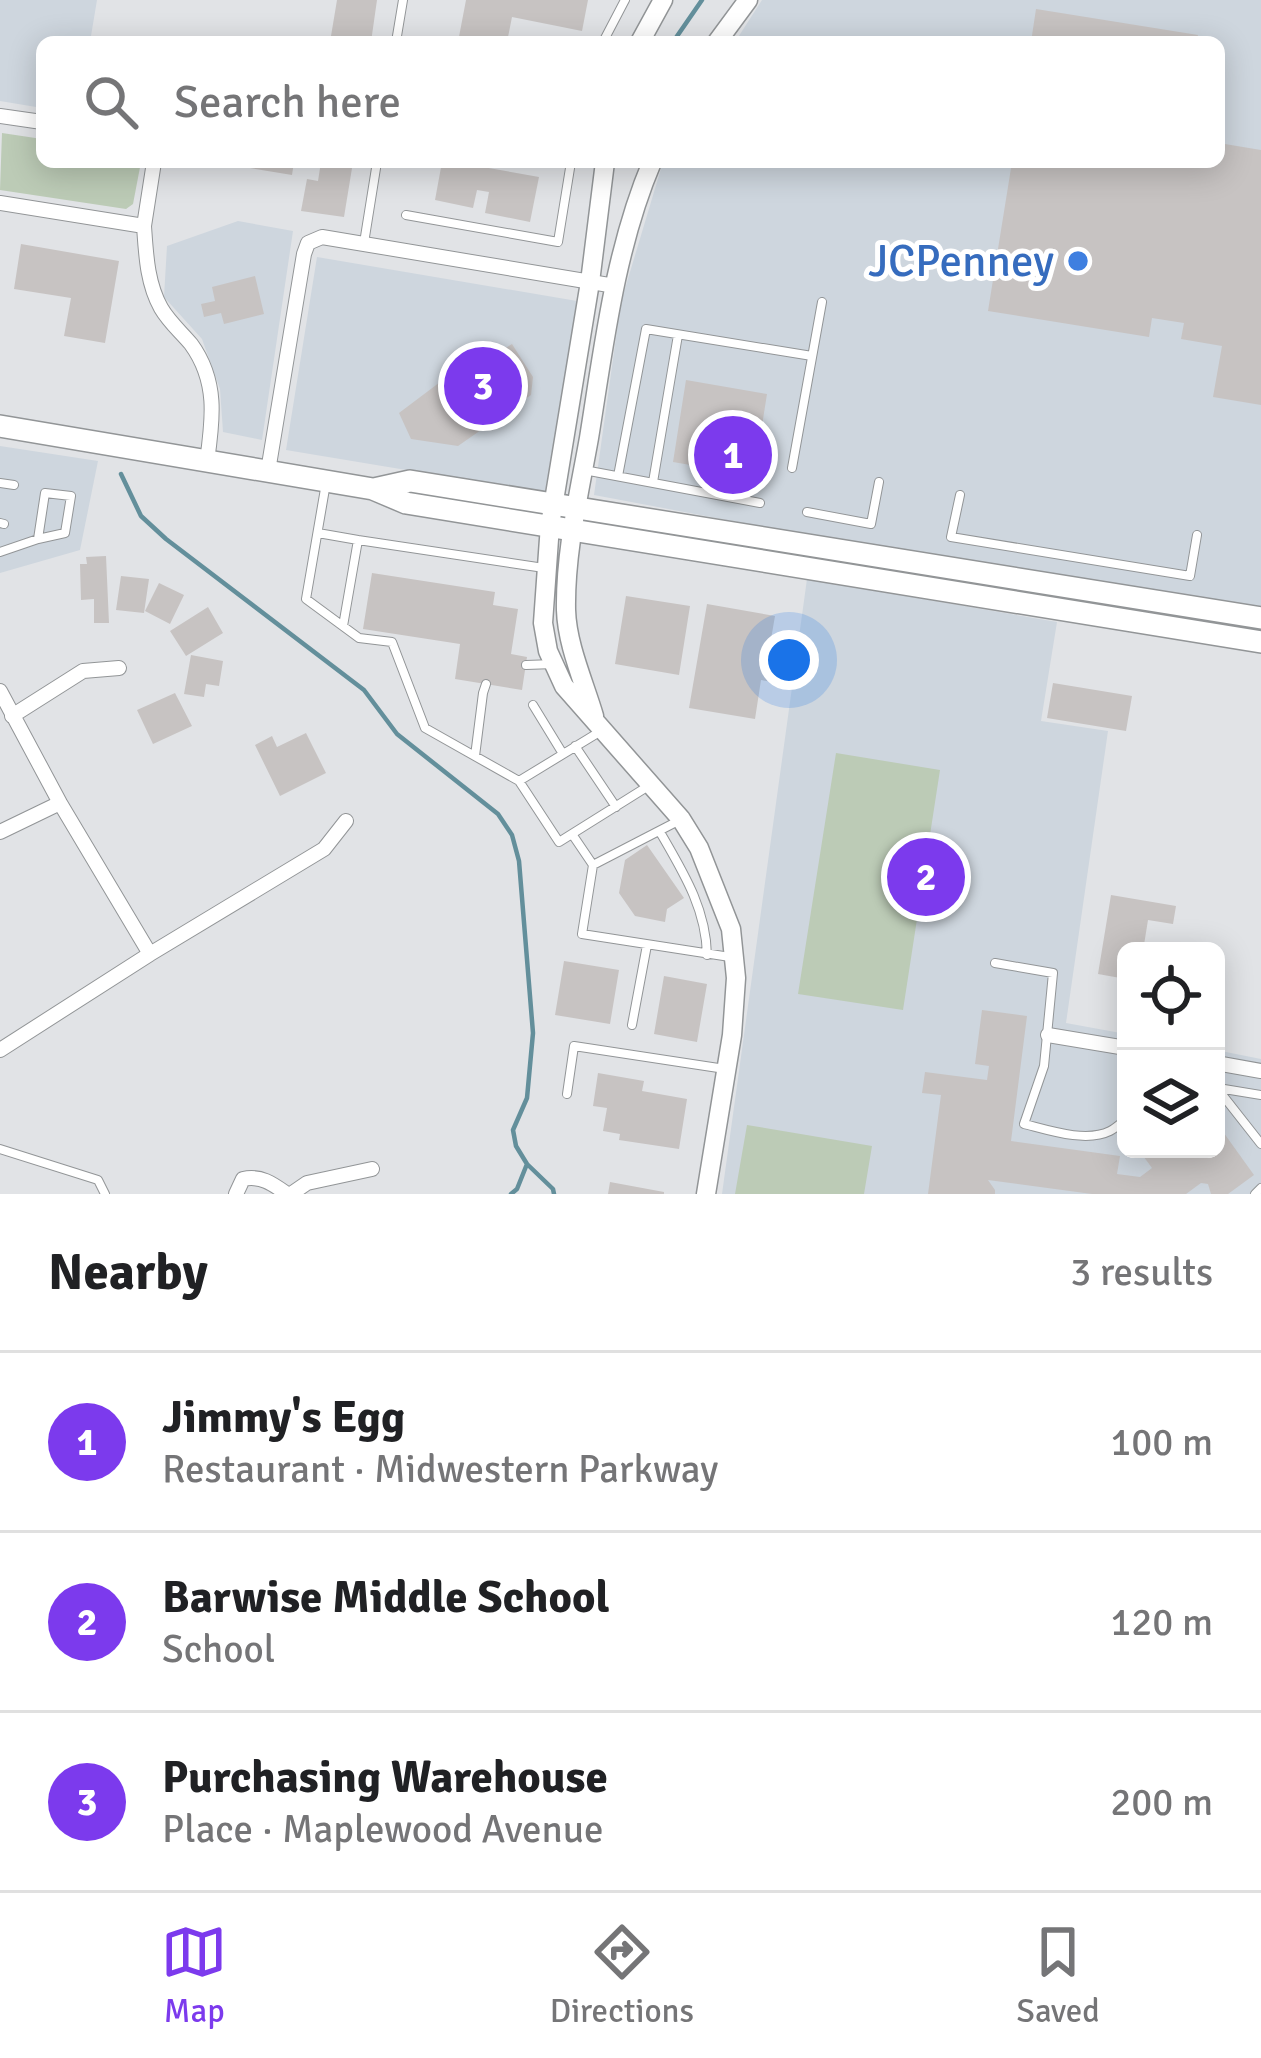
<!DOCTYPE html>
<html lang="en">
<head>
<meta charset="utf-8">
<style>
  body { margin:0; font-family:Signika,sans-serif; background:#f2f2f2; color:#202124 }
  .controls { position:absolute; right:36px; bottom:36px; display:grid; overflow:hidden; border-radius:18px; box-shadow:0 6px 30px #0003 }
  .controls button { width:108px; height:108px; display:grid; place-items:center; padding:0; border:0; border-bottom:3px solid #e0e0e0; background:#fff; color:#202124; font:60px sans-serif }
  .you { position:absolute; left:789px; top:660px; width:42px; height:42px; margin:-30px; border:9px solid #fff; border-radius:50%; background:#1a73e8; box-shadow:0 0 0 18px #1a73e833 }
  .badge { display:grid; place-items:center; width:78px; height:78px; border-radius:50%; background:#7c3aed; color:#fff; font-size:39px; font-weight:700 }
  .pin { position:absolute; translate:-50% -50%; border:6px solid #fff; box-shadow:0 3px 12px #0006 }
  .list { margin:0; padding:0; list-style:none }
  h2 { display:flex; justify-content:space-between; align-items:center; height:156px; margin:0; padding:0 48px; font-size:51px }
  h2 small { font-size:39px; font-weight:400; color:#757577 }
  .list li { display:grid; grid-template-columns:78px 1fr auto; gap:36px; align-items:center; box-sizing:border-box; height:180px; padding:0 48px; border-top:3px solid #e0e0e0 }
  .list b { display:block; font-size:45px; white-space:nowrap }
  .list p { margin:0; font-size:39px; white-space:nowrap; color:#757577 }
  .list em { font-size:39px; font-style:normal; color:#757577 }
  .icon { flex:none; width:66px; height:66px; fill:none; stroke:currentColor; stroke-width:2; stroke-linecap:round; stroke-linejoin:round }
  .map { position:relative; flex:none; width:1261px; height:1194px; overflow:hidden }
  .search { position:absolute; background:#fff; box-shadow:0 6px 30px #0003; left:36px; right:36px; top:36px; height:132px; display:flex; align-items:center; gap:30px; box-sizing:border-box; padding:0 42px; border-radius:18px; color:#757577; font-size:45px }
  .sheet { height:696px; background:#fff }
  nav { display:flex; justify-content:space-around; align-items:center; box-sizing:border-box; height:168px; border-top:3px solid #e0e0e0; background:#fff; font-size:33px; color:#757577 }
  nav a { display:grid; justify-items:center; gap:6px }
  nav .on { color:#7c3aed }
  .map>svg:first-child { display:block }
  .built { fill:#ced6de }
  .green { fill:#bccbb6 }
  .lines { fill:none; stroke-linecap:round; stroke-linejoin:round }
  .stream { stroke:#638f9b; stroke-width:4.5 }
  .building { fill:#c7c3c2 }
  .service-casing { stroke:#929597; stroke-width:10 }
  .minor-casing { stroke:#929597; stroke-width:16 }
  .tertiary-casing { stroke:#929597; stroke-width:21 }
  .secondary-casing { stroke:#929597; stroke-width:24 }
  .service { stroke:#fff; stroke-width:8 }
  .minor { stroke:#fff; stroke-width:14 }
  .tertiary { stroke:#fff; stroke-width:18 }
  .secondary { stroke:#fff; stroke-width:21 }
  .shop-dot { fill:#3f7fe0; stroke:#fff; stroke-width:4.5 }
  .labels { text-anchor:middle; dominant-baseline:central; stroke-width:10; stroke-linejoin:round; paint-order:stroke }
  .shop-label { font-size:45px; fill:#366cbe; stroke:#fff; text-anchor:end }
</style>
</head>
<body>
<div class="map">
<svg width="1261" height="1194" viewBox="0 0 1261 1194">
  <rect width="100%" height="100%" fill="#e1e3e6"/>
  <path class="built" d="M0,0H97L90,42H42V108L0,101Z
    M762,0H1261V611L775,529L594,495L621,302L663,162H1219V42H735Z
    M238,221L293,231L262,440L223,432L220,389L202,339L164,297L167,246Z
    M317,257L577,301L545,493L286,450Z
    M0,446L98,461L80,550L0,573Z
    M807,579L1057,622L1041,721L1108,731L1066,1023L1126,1034V1149H1216V1050L1261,1059V1194H722Z"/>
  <path class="green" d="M2,133L42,139V162H141L133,204L126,209L0,190Z
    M836,753L940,770L903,1010L798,994Z
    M747,1125L872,1146L864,1194H735Z"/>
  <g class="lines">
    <path class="stream" d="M673,42L702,0
      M625,164L626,162
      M121,474L141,516L166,539L364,690L397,734L498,814L512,835L519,861L533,1033L527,1098L513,1130L516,1146L527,1164L553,1189L554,1194
      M511,1194L517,1189L527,1164"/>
  </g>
  <path class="building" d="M337,0H377L371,42H330Z
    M466,0H588L582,31L512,17L507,42H458Z
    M1036,9L1198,35L1197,42H1031Z
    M1219,143L1261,150V405L1213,397L1222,346L1181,339L1184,323L1152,318L1149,337L988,311L1012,162H1219Z
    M251,162H294L292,175L250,168Z
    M321,162H353L344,217L301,211L307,179L318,181Z
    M442,162H484L483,167L539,177L530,222L485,213L489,192L477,190L473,208L435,200Z
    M21,244L119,261L105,343L64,336L71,298L14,289Z
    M255,276L264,314L224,324L221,313L204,317L201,304L215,301L212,287Z
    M512,344L533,377L531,395L458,446L411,439L399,413L480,352L489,359Z
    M686,380L767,394L754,476L673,462Z
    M106,556L109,623H94V599L81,600L80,564H87L86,557Z
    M372,573L495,592L493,605L518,609L511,654L527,657L522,690L455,679L460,644L363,629Z
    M121,576L149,579L144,613L116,610Z
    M159,583L184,595L170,624L145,611Z
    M626,596L690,606L679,675L615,664Z
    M707,604L775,616L766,668L786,672L783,684L761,680L755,719L689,708Z
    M208,607L223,633L186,656L170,631Z
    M191,655L223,661L219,686L206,684L204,697L184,694Z
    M1053,683L1132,696L1126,731L1047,718Z
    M175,693L192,726L153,744L137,710Z
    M306,733L326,773L280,796L255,745L272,736L277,747Z
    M647,845L684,898L667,909L665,922L635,916L619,893L625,860Z
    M1111,895L1176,906L1173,924L1148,920L1143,951H1126V979L1098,974Z
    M564,961L619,970L610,1024L555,1015Z
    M664,976L707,984L697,1042L654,1034Z
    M982,1010L1027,1016L1011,1141L1120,1156L1117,1174L1140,1177L1152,1168L1138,1149H1216V1122L1254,1175L1228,1194H1211L1208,1184L1201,1183L1186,1194H1092L988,1180L995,1190V1194H928L941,1095L922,1093L925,1072L987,1080L989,1066L975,1064Z
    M598,1073L644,1081L642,1091L687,1099L679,1149L619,1140L620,1134L603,1131L607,1108L593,1106Z
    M610,1182L664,1192V1194H608Z"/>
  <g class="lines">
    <g class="service-casing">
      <path id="service" d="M396,42L403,0
        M603,42L625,0
        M406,215L558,242L571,162
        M364,243L377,162
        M792,468L822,302
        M584,470L760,503
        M618,476L646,329L812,356
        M653,482L678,335
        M0,483L14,485
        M326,483L306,599L359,638L392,642L425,728L519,781L601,731
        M960,495L951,537L1190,576L1197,535
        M807,512L871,524L879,482
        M0,523L4,524
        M318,533L358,540L343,626
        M358,540L544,568
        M0,552L38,539L65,533L71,496L45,493L38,539
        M526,665L554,664
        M533,705L563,754
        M575,746L616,807
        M475,756L483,693L486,684
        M519,781L559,842L650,785
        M660,832C683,872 706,908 707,955
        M572,834L593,865L582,934L730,957
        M593,865L680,820
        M995,963L1053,973L1044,1066L1024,1124C1048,1130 1086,1143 1110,1131C1116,1128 1121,1123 1126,1119
        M632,1025L647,945
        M1216,1082L1217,1088L1261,1144
        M1218,1088L1261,1095
        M567,1094L574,1046L725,1069
        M0,1149L98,1180L105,1194
        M1255,1194L1261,1188"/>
    </g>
    <g class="minor-casing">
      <path id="minor" d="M0,116L42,122
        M0,203L144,226L154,162
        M144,226C146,254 147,283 161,308C169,322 181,332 191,344C218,381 213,419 207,461
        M268,471L304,254L308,243L322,237L615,286
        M0,691L60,803L150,954
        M12,716L83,671L119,668
        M0,832L60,803
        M1048,1035L1126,1048
        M0,1050L150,954L324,849L346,821
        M1216,1063L1261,1071
        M236,1194L243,1179C261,1175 273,1184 287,1194
        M291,1194L307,1183L372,1169"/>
    </g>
    <g class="tertiary-casing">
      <path id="tertiary" d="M640,42L663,0
        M717,42L748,0
        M605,162L590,282L550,525L543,623L548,651L564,686L681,819L699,848L731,929L736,978L732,1035L706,1194
        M594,716C584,682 567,645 566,610C565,553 579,494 589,438C604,345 615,249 652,162"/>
    </g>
    <g class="secondary-casing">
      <path id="secondary" d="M0,426L373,489L406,503L1261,642
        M374,489L410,481L1261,618"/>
    </g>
    <use href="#service" class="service"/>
    <use href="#minor" class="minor"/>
    <use href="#tertiary" class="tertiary"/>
    <use href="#secondary" class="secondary"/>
  </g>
  <circle class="shop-dot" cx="1078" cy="261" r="12"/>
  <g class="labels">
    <g class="shop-label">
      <text x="1054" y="261">JCPenney</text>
    </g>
  </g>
</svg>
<div class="controls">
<button><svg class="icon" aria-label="locate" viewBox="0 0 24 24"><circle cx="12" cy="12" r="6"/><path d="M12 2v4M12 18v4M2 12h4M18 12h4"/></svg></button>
<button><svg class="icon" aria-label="layers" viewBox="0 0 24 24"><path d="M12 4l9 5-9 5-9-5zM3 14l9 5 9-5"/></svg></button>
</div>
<div class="you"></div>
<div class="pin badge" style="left:733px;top:455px">1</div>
<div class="pin badge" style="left:926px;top:877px">2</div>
<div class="pin badge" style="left:483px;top:386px">3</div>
<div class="search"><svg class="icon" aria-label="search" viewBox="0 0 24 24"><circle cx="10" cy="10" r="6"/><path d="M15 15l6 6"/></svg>Search here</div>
</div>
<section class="sheet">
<h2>Nearby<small>3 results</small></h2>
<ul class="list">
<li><span class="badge">1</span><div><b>Jimmy's Egg</b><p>Restaurant · Midwestern Parkway</p></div><em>100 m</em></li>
<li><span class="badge">2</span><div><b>Barwise Middle School</b><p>School</p></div><em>120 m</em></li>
<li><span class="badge">3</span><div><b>Purchasing Warehouse</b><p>Place · Maplewood Avenue</p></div><em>200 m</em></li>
</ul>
</section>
<nav>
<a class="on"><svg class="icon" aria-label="map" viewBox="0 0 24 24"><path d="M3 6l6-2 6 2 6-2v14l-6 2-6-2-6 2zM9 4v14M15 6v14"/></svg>Map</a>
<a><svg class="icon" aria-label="directions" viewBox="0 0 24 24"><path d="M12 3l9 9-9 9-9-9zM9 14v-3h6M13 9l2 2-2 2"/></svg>Directions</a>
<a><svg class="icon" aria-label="saved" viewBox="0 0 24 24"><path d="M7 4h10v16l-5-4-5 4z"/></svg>Saved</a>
</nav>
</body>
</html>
